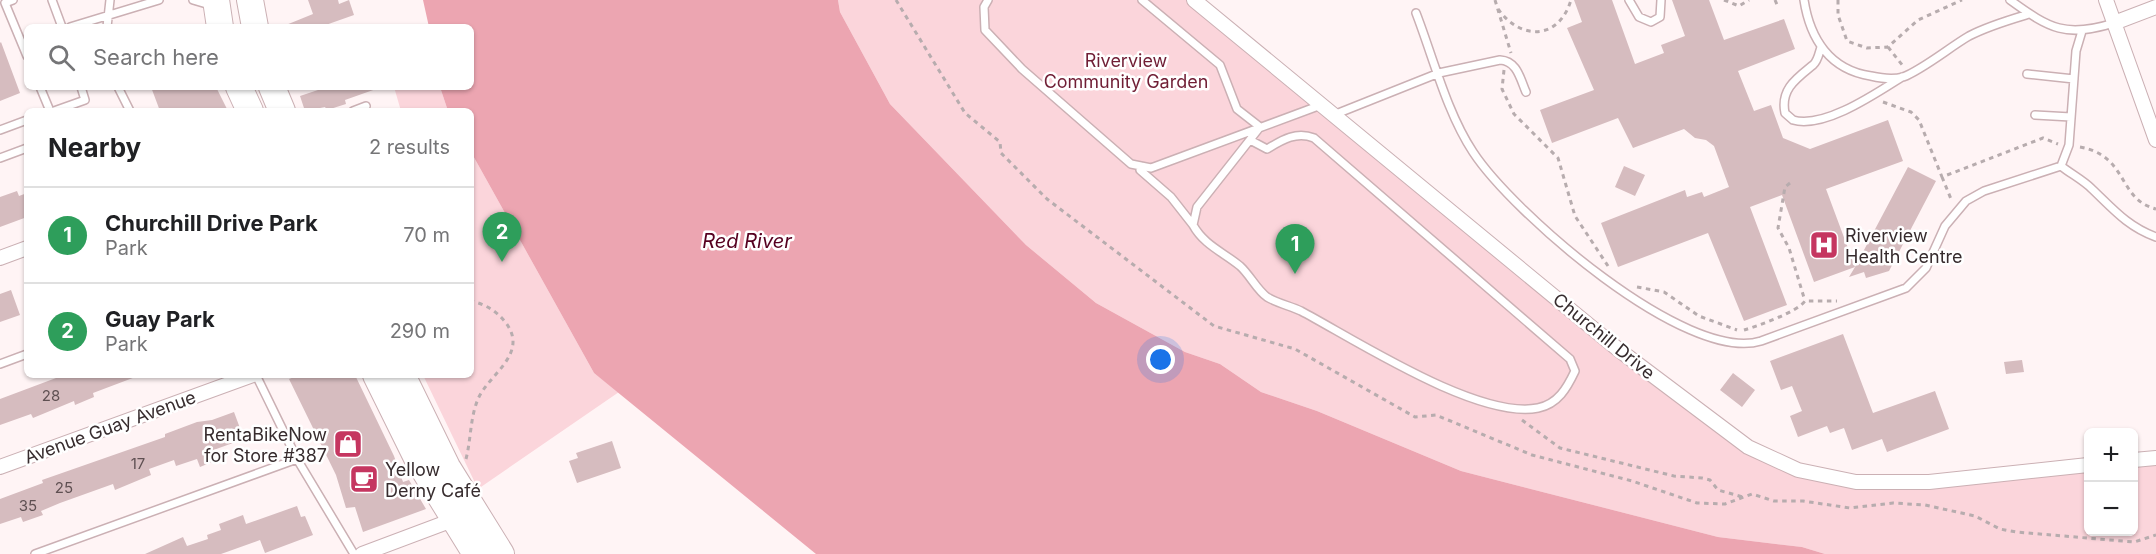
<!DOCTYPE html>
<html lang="en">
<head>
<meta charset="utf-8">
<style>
  body { margin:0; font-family:Inter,sans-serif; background:#f2f2f2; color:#202124 }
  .controls { position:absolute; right:18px; bottom:18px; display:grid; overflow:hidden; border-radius:9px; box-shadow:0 2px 4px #0004 }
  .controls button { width:54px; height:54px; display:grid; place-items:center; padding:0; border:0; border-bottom:2px solid #e0e0e0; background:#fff; color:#202124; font:30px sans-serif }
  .you { position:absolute; left:1161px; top:360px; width:21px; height:21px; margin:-15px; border:4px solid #fff; border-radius:50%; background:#1a73e8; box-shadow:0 0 0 9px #1a73e833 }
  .badge { display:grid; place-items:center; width:39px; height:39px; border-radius:50%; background:#c53660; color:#fff; font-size:20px; font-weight:700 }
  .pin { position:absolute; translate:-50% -50px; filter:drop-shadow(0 2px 3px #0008) }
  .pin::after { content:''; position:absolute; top:32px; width:21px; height:18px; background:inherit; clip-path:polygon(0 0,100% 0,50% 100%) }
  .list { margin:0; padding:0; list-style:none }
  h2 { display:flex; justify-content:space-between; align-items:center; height:78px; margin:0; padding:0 24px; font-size:26px }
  h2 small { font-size:20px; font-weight:400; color:#757577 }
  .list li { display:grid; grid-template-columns:39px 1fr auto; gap:18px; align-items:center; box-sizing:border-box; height:96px; padding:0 24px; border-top:2px solid #e0e0e0 }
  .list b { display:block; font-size:22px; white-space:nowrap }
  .list p { margin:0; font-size:20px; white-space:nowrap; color:#757577 }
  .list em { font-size:20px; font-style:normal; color:#757577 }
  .icon { flex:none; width:33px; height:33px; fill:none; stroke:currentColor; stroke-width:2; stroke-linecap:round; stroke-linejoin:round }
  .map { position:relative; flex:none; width:2156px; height:554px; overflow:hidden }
  .search { position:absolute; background:#fff; box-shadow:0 2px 4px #0004; left:24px; top:24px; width:450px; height:66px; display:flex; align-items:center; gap:15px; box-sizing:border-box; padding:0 21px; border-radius:9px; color:#757577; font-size:22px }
  .panel { position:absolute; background:#fff; box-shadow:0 2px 4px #0004; left:24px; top:108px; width:450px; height:270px; border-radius:9px }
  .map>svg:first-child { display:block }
  .green { fill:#fbd5db }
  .water { fill:#eca5b1 }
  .building { fill:#d6bcbf }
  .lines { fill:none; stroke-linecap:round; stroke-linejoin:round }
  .lane-casing { stroke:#cbb0b4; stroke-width:10 }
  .street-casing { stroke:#cbb0b4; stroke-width:16 }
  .highway-casing { stroke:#cbb0b4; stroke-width:28 }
  .path { stroke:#b7acae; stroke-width:3; stroke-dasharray:4.5 4.5; stroke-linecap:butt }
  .lane { stroke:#fff; stroke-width:7 }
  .street { stroke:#fff; stroke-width:14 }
  .highway { stroke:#fff; stroke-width:26 }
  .labels { text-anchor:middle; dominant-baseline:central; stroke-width:5; stroke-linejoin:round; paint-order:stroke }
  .number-label { font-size:15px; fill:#5f5052 }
  .park-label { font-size:18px; fill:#701e35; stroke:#fff }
  .poi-label { font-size:18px; fill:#372c2e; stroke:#fff; text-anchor:start }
  .street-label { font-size:18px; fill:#372c2e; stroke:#fff }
  .water-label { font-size:20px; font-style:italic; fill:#560020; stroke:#fff }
</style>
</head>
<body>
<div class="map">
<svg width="2156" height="554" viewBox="0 0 2156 554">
  <rect width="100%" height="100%" fill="#fff4f5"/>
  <path class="green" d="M838,0H1194L1748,447L1856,482L2088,465V532H2134V460L2156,458V554H1825L1802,547L1718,537L1461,471L1317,411L1261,392L1220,364L1185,352L1096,303L1026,245L890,104L840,12Z
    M394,87H440L448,111H401Z
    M471,152L594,373L619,392L478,489L423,375H471Z"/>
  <path class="water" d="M423,0H838L840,12L890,104L1026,245L1096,303L1185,352L1220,364L1261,392L1317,411L1461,471L1718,537L1802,547L1825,554H816L594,373L471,152V111H448L440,87H471V27H429Z"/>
  <path class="building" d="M308,0H338L339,4L349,0L354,15L320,27H281L313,14Z
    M1574,0H1612L1635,64L1664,53L1661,45L1685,36L1672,0H1709L1724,40L1784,19L1795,49L1738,71L1754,111L1771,105L1783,138L1810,149L1888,120L1903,161L1826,189L1855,267L1908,167L1936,181L1889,271L1866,278L1864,272L1849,277L1855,267L1814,282L1782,195L1750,207L1787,305L1744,321L1708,233L1618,267L1601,223L1685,190L1687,197L1702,192L1704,197L1729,187L1714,146L1706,140L1695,138L1684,129L1633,148L1618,118L1552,143L1540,110L1594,90L1567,28L1582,22Z
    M1,42L20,93L0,101V43Z
    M151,87H216L228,111H160Z
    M327,87H376V89L345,100L346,104L327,110L325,107L305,111L300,96Z
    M1624,166L1645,175L1635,196L1615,187Z
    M17,191L19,196L27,193V217L0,227V197Z
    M11,290L20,315L0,322V294Z
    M1843,334L1873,413L1935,391L1949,429L1887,452L1882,439L1852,450L1844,428L1830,433L1827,426L1798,437L1790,416L1802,411L1792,386L1781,390L1770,361Z
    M2022,360L2024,372L2006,374L2004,362Z
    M1733,373L1755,390L1742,407L1720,390Z
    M64,375L138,376L93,393L94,397L75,405L74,401L33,418L31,414L0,425V399Z
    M299,375H355L394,456L403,482L409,480L426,509L363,532L355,507L346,508L336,475L289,379Z
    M234,412L244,439L208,452L212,462L200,467L197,459L176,466L174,460L149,469L151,475L115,490L113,484L60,503L41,511L43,515L23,522L21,517L0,524V499L43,483L42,480L165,437V434L197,422L212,420Z
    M612,441L621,468L577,483L569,461L578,458L576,453Z
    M297,506L301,517L305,516L313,535L265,553L260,540L221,554H145L183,537L187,546L208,539L207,535L221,530L219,524L243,515L246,524Z"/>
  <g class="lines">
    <g class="lane-casing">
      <path id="lane" d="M13,0L5,3L27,56
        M52,0L62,27
        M193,0L210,5
        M988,0L984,7L985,30L1022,69L1131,164L1151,168L1321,105
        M1142,0L1220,65L1237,109L1260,127
        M1629,0L1639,17L1651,22L1660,17L1661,0
        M1804,0C1810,39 1830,70 1871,76C1880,78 1893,80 1903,77C1922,70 1950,47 1969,36C1988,26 2009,20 2029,14
        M2010,0C2050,29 2066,38 2114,23
        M1416,13C1433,57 1447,113 1473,152C1512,212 1686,364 1761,341L1906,288L1926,268L1945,226L1966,201L1984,191L2061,166L2069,145L2076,51L2082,31
        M70,27L159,0
        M107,27L110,0
        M1821,47C1819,53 1818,61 1813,65C1797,78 1780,89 1785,113L1793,120C1824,129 1875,94 1902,77
        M2027,74L2074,79
        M40,87L50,111
        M118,87L130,111
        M54,111L85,100L81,87
        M353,111L366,106
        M1336,114L1439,73L1500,60C1517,61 1520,78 1526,92
        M2035,115L2071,117
        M0,130L27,120
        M1250,140L1267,149C1282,140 1296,131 1314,138L1570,359L1575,371C1567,388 1558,404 1538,408C1478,420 1354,339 1301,311C1290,306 1277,303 1267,297C1257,290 1250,275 1240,266C1223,252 1204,245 1193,225L1197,207L1260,127
        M0,158L27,148
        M1141,166L1140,170L1171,197L1193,225
        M2061,166C2071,174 2083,180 2092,189C2113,209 2128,227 2156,237
        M0,364L27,354
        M256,375L297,459L354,554
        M35,554L297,459"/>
    </g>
    <g class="street-casing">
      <path id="street" d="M1194,0L1619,350L1748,447L1798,470L1856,482H1929L2088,465
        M2106,0L2156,140
        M2114,23L2156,7
        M0,258L27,248
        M2134,460L2156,458
        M0,467L253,375
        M362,554L458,518"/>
    </g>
    <g class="highway-casing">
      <path id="highway" d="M216,0L220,27
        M250,0L255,27
        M239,87L250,111
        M272,87L282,111
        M376,375L418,460L476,554
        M402,375L447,467L501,554"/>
    </g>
    <path class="path" d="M896,0L965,113L1000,142L1001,153L1047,199L1214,326L1295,349L1415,417L1436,415L1532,455L1632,481L1697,503L1725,504L1752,494L1774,501H1803L1850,508L1893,503L1925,505L1975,516L2000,529L2016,532L2134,542L2156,535
      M1495,0L1511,53
      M1724,0L1739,6L1749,0
      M1775,0L1778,7
      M1838,0V15L1847,41L1867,48L1888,47L1918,20L1962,0
      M1498,9C1521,41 1559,40 1571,0
      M1888,47L1903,66
      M1504,70L1502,89L1514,114L1558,158L1575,216L1608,266
      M1883,102L1911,112L1919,120L1942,177L2043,138L2058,144
      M2080,147C2129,156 2117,199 2156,209
      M1942,177L1951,199
      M1790,183L1785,187L1778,228L1789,248L1805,301
      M1637,287L1664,292L1699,316L1737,330
      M1744,330C1758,326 1797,312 1805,301H1837
      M1522,420L1560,448L1674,476L1702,478L1710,480L1718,490L1743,497
      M466,459C471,440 470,418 478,399C489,374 529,354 506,323C497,311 485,304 471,301"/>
    <use href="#lane" class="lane"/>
    <use href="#street" class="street"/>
    <use href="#highway" class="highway"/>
  </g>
  <defs>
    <g id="hospital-square" transform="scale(1.5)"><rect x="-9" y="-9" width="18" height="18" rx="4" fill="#c53660" stroke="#fff"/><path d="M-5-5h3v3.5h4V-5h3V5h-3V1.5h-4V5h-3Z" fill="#fff"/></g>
    <g id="shop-square" transform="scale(1.5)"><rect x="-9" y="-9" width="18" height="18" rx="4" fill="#c53660" stroke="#fff"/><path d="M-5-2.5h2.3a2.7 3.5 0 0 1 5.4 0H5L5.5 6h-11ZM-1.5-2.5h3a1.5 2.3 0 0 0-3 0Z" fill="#fff"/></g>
    <g id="cafe-square" transform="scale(1.5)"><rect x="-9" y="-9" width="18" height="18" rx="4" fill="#c53660" stroke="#fff"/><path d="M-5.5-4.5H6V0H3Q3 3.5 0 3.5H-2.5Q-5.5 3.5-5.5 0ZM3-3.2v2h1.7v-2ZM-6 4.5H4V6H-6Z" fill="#fff"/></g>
  </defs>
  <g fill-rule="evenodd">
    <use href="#hospital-square" x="1824" y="245"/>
    <use href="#shop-square" x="348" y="444"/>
    <use href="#cafe-square" x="364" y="479"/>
  </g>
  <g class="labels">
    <g class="number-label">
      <text x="51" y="395">28</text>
      <text x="138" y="463">17</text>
      <text x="64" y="487">25</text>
      <text x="28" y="505">35</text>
    </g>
    <g class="park-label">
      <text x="1126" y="60">Riverview<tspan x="1126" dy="21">Community Garden</tspan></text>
    </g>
    <g class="poi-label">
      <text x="1845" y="235">Riverview<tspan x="1845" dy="21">Health Centre</tspan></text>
      <text x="327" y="434" text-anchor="end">RentaBikeNow<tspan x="327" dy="21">for Store #387</tspan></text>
      <text x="385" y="469">Yellow<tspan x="385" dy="21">Derny Café</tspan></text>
    </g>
    <g class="street-label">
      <text transform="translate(1604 336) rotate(39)">Churchill Drive</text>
      <text transform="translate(110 427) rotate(-20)">Avenue Guay Avenue</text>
    </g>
    <g class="water-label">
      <text x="747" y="241">Red River</text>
    </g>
  </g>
</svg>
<div class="controls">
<button>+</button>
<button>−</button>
</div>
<div class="you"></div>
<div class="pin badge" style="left:1295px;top:274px;background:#2e9e5b">1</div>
<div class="pin badge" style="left:502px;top:262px;background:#2e9e5b">2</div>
<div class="search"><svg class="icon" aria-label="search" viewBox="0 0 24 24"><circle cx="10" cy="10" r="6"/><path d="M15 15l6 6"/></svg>Search here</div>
<section class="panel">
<h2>Nearby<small>2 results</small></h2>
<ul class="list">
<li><span class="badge" style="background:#2e9e5b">1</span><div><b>Churchill Drive Park</b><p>Park</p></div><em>70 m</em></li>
<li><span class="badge" style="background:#2e9e5b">2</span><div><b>Guay Park</b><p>Park</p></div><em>290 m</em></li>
</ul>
</section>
</div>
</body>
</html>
